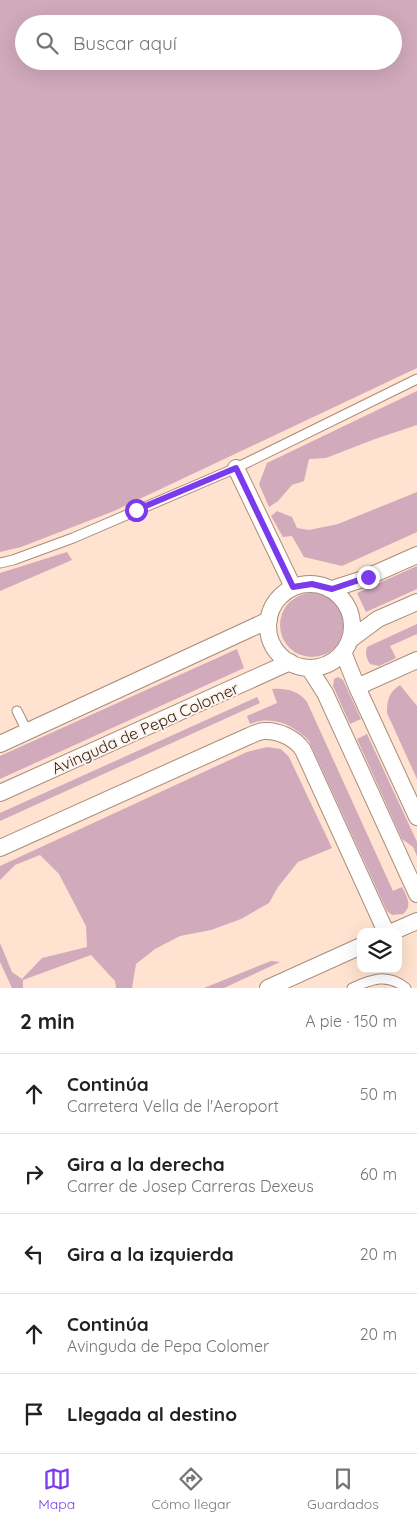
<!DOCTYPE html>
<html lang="es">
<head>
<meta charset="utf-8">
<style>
  body { margin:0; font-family:Quicksand,sans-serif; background:#f2f2f2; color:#202124 }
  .controls { position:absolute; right:15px; bottom:15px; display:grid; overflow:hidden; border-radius:10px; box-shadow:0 5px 20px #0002 }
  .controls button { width:45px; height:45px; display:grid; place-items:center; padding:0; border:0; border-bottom:1px solid #e0e0e0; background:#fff; color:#202124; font:25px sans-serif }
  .stop { position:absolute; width:15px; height:15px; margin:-11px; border:4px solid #7c3aed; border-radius:50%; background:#fff }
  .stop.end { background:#7c3aed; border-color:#fff; box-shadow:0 1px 5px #0008 }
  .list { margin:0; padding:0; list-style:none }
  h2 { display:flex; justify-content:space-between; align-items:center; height:65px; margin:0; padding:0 20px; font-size:21px }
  h2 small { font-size:16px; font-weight:400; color:#757577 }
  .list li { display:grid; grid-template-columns:32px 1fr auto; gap:15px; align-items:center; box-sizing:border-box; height:80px; padding:0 20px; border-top:1px solid #e0e0e0 }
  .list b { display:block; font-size:19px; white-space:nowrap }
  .list p { margin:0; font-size:16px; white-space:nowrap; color:#757577 }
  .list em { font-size:16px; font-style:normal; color:#757577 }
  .icon { flex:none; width:28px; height:28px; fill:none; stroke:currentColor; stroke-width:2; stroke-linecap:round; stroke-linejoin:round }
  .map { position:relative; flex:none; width:417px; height:988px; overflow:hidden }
  .search { position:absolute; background:#fff; box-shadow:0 5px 20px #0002; left:15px; right:15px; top:15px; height:55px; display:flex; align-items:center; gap:12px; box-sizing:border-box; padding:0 18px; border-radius:28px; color:#757577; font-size:19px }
  .sheet { height:465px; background:#fff }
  nav { display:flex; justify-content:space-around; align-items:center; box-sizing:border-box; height:70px; border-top:1px solid #e0e0e0; background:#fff; font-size:14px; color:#757577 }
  nav a { display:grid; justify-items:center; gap:2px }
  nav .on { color:#7c3aed }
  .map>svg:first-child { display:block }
  .green { fill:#d1aabb; fill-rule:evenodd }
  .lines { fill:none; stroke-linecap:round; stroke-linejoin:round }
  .service-casing { stroke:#a88d7c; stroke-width:11 }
  .minor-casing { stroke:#a88d7c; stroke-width:18 }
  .service { stroke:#fff; stroke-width:9 }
  .minor { stroke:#fff; stroke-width:16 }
  .route { stroke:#7c3aed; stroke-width:6 }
  .labels { text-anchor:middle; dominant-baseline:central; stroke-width:4; stroke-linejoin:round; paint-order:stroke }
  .street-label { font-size:16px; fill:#281e17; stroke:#fff3eb }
</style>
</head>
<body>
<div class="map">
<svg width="417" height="988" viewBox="0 0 417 988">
  <rect width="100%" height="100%" fill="#ffe2cf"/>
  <path class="green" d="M0,0H417V368L114,511L21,547L0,552ZM24,24H393V61H24Z
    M417,391V425L375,439L326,458L309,459L304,481L292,485L278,501L269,507L259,484L267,463Z
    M417,492V532L342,566L304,557L292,536L283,537L271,516L277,511L292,517L297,528L309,530L338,524Z
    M67,552L72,560L0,591V573Z
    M417,566V589L366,612L357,593Z
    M280 625a32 32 0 1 1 64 0a32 32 0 1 1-64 0Z
    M417,624V634L390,646L396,658L379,666L370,664C366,658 365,653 367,647Z
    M237,649L244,668L0,779V756Z
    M338,677L343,680L361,719L350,724L333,686L334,679Z
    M400,685L417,706V779L387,713C387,700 389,692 400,685Z
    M272,689C286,688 299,691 307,702L393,891L402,887C407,897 413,906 403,914L392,915L387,911L309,741C293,725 273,715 250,724L247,716L277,703Z
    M257,697L260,703L0,821V813Z
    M367,734L417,842V856L413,847L402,839L357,739Z
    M267,747L281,749L289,757L332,848L298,862L278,887L269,903L241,919L211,930L180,936L155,949L136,964L132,988H116L115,981L91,955L23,980V988H12L0,962V943L12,972L22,979L42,958L87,947L86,926L59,874L40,855L15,865L0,880V866L247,752Z
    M271,961L280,962L224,988H204Z"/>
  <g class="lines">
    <g class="service-casing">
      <path id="service" d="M0,563L13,560L73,538L236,468L417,379
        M17,711L27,731
        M352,988C372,979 387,973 406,988"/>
    </g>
    <g class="minor-casing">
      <path id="minor" d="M236,468L293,587
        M268 626a42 42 0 1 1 84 0a42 42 0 1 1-84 0Z
        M332,589L363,579L417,555
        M351,639L378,619L417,602
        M343,652L357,687L417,817
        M309,668L325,693L417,894
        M357,687L417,660
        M0,744L269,620
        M0,793L290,662
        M0,848L249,736C254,734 259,731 264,731C278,730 295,738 303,750L386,932
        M392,932L417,921
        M268,988L361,946"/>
    </g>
    <use href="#service" class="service"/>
    <use href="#minor" class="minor"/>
  </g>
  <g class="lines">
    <path class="route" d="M136,510L236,468L293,587L312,584L332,589L368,577"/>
  </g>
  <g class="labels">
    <g class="street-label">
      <text transform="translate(145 728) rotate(-24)">Avinguda de Pepa Colomer</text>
    </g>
  </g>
</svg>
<div class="controls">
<button><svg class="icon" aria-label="layers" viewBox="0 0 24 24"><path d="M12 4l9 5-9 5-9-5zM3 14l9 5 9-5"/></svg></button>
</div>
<div class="stop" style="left:136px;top:510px"></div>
<div class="stop end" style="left:368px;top:577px"></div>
<div class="search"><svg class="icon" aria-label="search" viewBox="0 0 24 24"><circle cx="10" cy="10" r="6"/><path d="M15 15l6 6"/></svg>Buscar aquí</div>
</div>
<section class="sheet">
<h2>2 min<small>A pie · 150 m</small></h2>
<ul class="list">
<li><svg class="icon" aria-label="ahead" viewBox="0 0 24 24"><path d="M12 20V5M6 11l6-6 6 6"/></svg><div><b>Continúa</b><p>Carretera Vella de l'Aeroport</p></div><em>50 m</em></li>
<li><svg class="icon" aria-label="right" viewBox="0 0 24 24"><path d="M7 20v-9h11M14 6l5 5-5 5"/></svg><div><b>Gira a la derecha</b><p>Carrer de Josep Carreras Dexeus</p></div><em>60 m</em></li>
<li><svg class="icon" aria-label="left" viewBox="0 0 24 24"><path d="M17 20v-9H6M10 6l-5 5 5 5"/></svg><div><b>Gira a la izquierda</b></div><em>20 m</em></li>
<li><svg class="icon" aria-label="ahead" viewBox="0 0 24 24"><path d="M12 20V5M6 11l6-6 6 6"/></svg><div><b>Continúa</b><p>Avinguda de Pepa Colomer</p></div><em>20 m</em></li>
<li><svg class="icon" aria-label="arrive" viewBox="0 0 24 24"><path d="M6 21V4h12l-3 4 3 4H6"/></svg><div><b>Llegada al destino</b></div></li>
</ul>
</section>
<nav>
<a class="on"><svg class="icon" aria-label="map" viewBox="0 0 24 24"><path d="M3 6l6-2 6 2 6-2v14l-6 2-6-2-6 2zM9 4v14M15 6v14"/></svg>Mapa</a>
<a><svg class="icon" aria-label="directions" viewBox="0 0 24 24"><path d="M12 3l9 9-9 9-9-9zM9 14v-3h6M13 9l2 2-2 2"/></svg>Cómo llegar</a>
<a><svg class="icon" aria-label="saved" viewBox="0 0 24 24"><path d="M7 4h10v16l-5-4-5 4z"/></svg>Guardados</a>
</nav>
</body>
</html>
